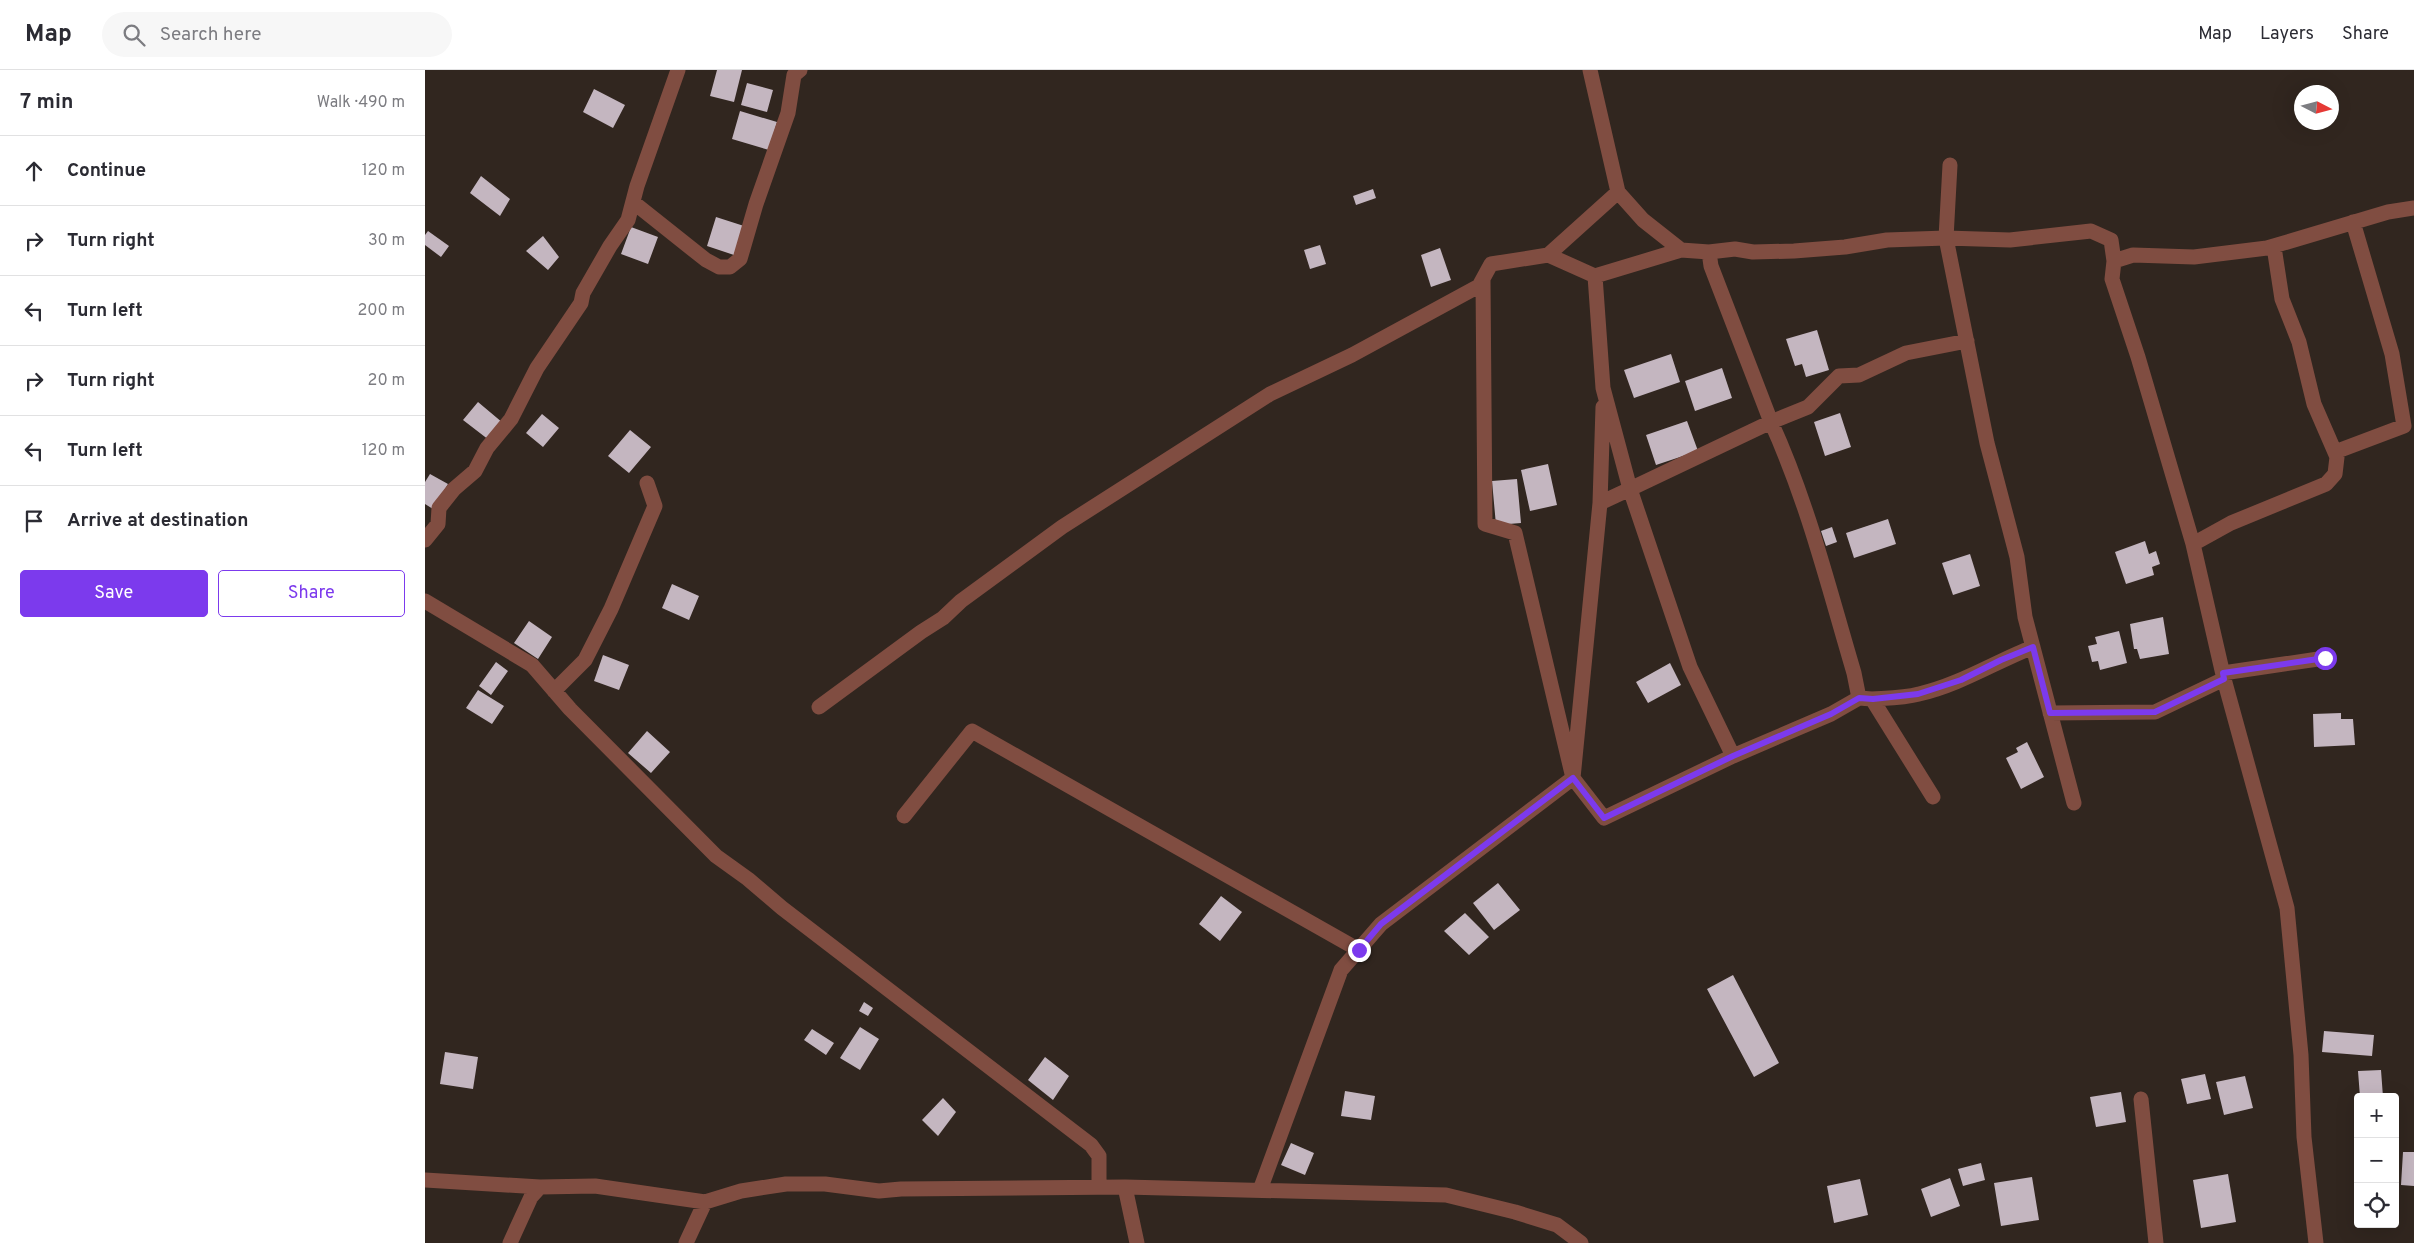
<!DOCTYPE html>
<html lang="en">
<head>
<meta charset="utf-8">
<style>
  body { margin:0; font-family:Overpass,sans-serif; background:#f7f7f7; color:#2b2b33 }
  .controls { position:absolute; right:15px; bottom:15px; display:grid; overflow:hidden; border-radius:5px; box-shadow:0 5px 20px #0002 }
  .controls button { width:45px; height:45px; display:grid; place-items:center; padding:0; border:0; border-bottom:1px solid #e1e1e2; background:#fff; color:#2b2b33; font:25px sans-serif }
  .compass { position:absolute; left:1869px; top:15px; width:45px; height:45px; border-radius:50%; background:#fff; box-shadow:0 5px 20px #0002; rotate:96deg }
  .stop { position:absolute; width:15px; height:15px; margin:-11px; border:4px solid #7c3aed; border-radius:50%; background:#fff }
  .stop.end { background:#7c3aed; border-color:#fff; box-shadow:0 1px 5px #0008 }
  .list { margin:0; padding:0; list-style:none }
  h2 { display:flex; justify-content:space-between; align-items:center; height:65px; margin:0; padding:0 20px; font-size:21px }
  h2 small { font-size:16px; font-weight:400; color:#7c7c81 }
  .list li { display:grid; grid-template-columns:32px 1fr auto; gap:15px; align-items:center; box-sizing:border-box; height:70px; padding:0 20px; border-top:1px solid #e1e1e2 }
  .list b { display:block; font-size:19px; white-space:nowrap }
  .list em { font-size:16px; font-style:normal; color:#7c7c81 }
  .actions { display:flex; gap:10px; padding:15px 20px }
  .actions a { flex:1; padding:11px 0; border:1px solid #7c3aed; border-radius:5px; text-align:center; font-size:18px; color:#7c3aed }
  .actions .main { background:#7c3aed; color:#fff }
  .icon { flex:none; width:28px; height:28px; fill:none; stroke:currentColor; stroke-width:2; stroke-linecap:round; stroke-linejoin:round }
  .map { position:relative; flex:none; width:1989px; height:1173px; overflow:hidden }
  header { display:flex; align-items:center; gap:30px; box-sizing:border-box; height:70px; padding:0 25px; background:#fff; border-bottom:1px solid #e1e1e2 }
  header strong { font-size:24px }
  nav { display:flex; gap:28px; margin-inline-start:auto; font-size:18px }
  .search { width:350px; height:45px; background:#f7f7f7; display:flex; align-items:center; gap:12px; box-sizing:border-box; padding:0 18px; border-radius:28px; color:#7c7c81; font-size:19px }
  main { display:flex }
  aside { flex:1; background:#fff }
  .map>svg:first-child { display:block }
  .building { fill:#c4b6c0 }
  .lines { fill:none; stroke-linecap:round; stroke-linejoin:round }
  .minor { stroke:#804d41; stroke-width:15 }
  .route { stroke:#7c3aed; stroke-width:6 }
</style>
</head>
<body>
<header>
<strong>Map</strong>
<div class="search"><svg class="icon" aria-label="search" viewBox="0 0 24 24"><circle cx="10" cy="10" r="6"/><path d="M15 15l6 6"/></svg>Search here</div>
<nav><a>Map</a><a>Layers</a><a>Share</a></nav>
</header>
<main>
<aside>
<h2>7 min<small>Walk · 490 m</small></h2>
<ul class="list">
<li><svg class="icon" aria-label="ahead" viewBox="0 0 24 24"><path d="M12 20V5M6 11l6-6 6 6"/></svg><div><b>Continue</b></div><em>120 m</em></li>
<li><svg class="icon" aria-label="right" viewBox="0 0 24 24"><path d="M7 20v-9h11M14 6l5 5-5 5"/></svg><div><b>Turn right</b></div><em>30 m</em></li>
<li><svg class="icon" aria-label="left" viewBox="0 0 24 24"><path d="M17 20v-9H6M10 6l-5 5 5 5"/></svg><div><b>Turn left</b></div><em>200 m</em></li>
<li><svg class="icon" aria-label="right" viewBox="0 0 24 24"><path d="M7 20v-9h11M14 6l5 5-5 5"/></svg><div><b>Turn right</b></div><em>20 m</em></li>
<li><svg class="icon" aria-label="left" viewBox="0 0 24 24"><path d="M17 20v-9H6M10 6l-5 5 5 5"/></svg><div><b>Turn left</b></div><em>120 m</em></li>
<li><svg class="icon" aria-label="arrive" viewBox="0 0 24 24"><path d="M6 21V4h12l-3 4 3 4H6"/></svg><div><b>Arrive at destination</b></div></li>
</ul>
<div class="actions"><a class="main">Save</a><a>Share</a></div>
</aside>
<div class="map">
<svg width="1989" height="1173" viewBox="0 0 1989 1173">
  <rect width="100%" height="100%" fill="#31261f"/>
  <path class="building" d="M292,0H317L309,32L285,26Z
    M322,13L348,20L342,42L316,35Z
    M169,19L200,35L188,58L158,42Z
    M315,41L352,52L344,80L307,69Z
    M56,106L85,129L75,146L45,123Z
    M948,119L951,128L931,135L928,126Z
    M291,147L319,156L309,185L282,176Z
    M206,157L233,167L223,194L196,184Z
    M3,161L24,176L16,187L0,175V165Z
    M118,166L134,187L123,200L101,181Z
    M895,175L901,194L885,199L879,180Z
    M1015,178L1026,210L1006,217L996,185Z
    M1392,260L1404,300L1381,307L1377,294L1370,296L1361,269Z
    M1246,284L1255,312L1209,328L1199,300Z
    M1297,298L1307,328L1270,341L1260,311Z
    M53,332L78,353L64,370L38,350Z
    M1415,343L1426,377L1400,386L1389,352Z
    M117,344L134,358L118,377L101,363Z
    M1262,351L1273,381L1231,395L1221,365Z
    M205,360L226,377L204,403L183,386Z
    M1123,394L1132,435L1105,441L1096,400Z
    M5,404L23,414L8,439L0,434V412Z
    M1092,409L1096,453L1071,455L1067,411Z
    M1463,449L1471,474L1429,488L1421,463Z
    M1407,457L1412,472L1401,476L1396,461Z
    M1720,471L1724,484L1731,481L1735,494L1727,497L1729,505L1701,514L1690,482Z
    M1545,484L1555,516L1528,525L1517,493Z
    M247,514L274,526L264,550L237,538Z
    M1738,547L1744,584L1715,589L1712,579H1709L1705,554Z
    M104,551L127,567L113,589L89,573Z
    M1694,561L1702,593L1675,600L1673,591L1667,592L1663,576L1672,574L1670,567Z
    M178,585L204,595L194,620L169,611Z
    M71,592L83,601L66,625L54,616Z
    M1245,593L1256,615L1223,633L1211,612Z
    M53,620L79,636L67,654L41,638Z
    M1916,643V649H1928L1930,675L1889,677L1888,644Z
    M222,661L245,682L226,703L203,683Z
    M1602,672L1619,707L1596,719L1581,688L1593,682L1591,678Z
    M1073,813L1095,840L1069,860L1048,833Z
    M796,826L817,842L795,871L774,854Z
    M1040,843L1064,867L1044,885L1019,861Z
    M1308,905L1354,993L1329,1007L1282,919Z
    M439,932L448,938L443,946L434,941Z
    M435,957L454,969L435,1000L415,988Z
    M387,959L409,973L401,985L379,970Z
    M1899,961L1949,965L1947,986L1897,982Z
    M20,982L53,987L48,1019L15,1014Z
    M620,987L644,1006L628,1030L603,1010Z
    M1956,1000L1958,1027H1935L1933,1001Z
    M1780,1004L1786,1029L1762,1034L1756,1009Z
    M1820,1006L1828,1038L1799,1045L1791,1012Z
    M920,1021L950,1026L946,1050L916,1046Z
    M1696,1022L1701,1052L1671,1057L1665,1027Z
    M518,1028L531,1042L513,1066L497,1050Z
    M866,1073L889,1083L880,1105L856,1095Z
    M1978,1082H1989V1116L1976,1115Z
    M1556,1093L1560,1110L1538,1116L1533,1099Z
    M1803,1104L1811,1152L1776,1158L1768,1110Z
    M1607,1107L1614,1150L1576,1156L1569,1113Z
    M1525,1108L1535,1136L1506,1147L1496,1119Z
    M1435,1109L1443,1145L1409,1153L1402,1116Z"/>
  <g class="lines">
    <path class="minor" d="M1525,95L1521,168L1585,170L1666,161L1686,170L1689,191
      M1193,122L1218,150L1256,180
      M208,132L281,190L294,197H305L315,189L331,134L363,43L369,5L375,0
      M1123,185L1193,122L1165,0
      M1170,206L1178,318L1205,419L1175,433L1148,708L1179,748L1308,686
      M1910,382L1979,356L1967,284L1928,152
      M1175,433L1178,337
      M0,470L13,454L14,438L29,419L50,401L62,378L86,349L112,298L156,233L158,223L185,176L203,150L212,116L253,0
      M1768,474L1806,453L1901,414L1910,404L1912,387L1889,334L1874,272L1857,229L1849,177
      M0,531L107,595L145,639L291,786L323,809L357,838L666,1075L674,1086V1117
      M1798,603L1900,588
      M129,621L160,590L186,539L230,436L222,413
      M1434,628L1406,644L1308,686L1265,597L1205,419L1346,352L1286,196L1284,182L1310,179L1328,182L1369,181L1420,177L1462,170L1521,168L1562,373L1592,487L1600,547L1649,733
      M1447,629L1434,628L1429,603C1404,519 1383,433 1346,352L1383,337L1414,306L1434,305L1481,283L1542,271
      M394,637L496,562L518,548L536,531L637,457L845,324L927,285L1054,216L1066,194L1123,185L1170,206L1256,180L1284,182
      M1625,643L1730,642L1799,609
      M1508,727L1447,629C1463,628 1479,628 1494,624C1534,615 1570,592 1608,577
      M479,746L547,661L934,880
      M1716,1029L1731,1173
      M0,1110L115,1117L170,1116L280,1132L316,1121L361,1114H400L454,1121L476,1119L700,1117L1021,1125L1090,1142L1132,1155L1156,1173
      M700,1117L712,1173
      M835,1120L916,900L956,854L1148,708L1090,463L1060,454L1058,210
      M85,1173L106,1127L115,1117
      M261,1173L280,1132
      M1891,1173L1879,1067L1876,985L1862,838L1799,609L1768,474L1713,287L1687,209L1689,191L1708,185L1769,187L1842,178L1963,142L1989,138"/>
  </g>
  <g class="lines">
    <path class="route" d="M934,880L956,854L1148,708L1179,748L1308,686L1406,644L1434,628L1448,629L1493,624L1536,610L1576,590L1608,577L1625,643L1730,642L1799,609L1798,603L1900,588"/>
  </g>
</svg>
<div class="controls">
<button>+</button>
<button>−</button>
<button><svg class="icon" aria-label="locate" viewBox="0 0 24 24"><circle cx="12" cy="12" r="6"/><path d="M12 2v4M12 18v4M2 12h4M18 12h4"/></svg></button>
</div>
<svg class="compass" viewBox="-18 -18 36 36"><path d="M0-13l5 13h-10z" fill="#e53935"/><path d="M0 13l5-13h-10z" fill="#7c7c81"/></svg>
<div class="stop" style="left:1900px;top:588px"></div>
<div class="stop end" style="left:934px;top:880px"></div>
</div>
</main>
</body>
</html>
